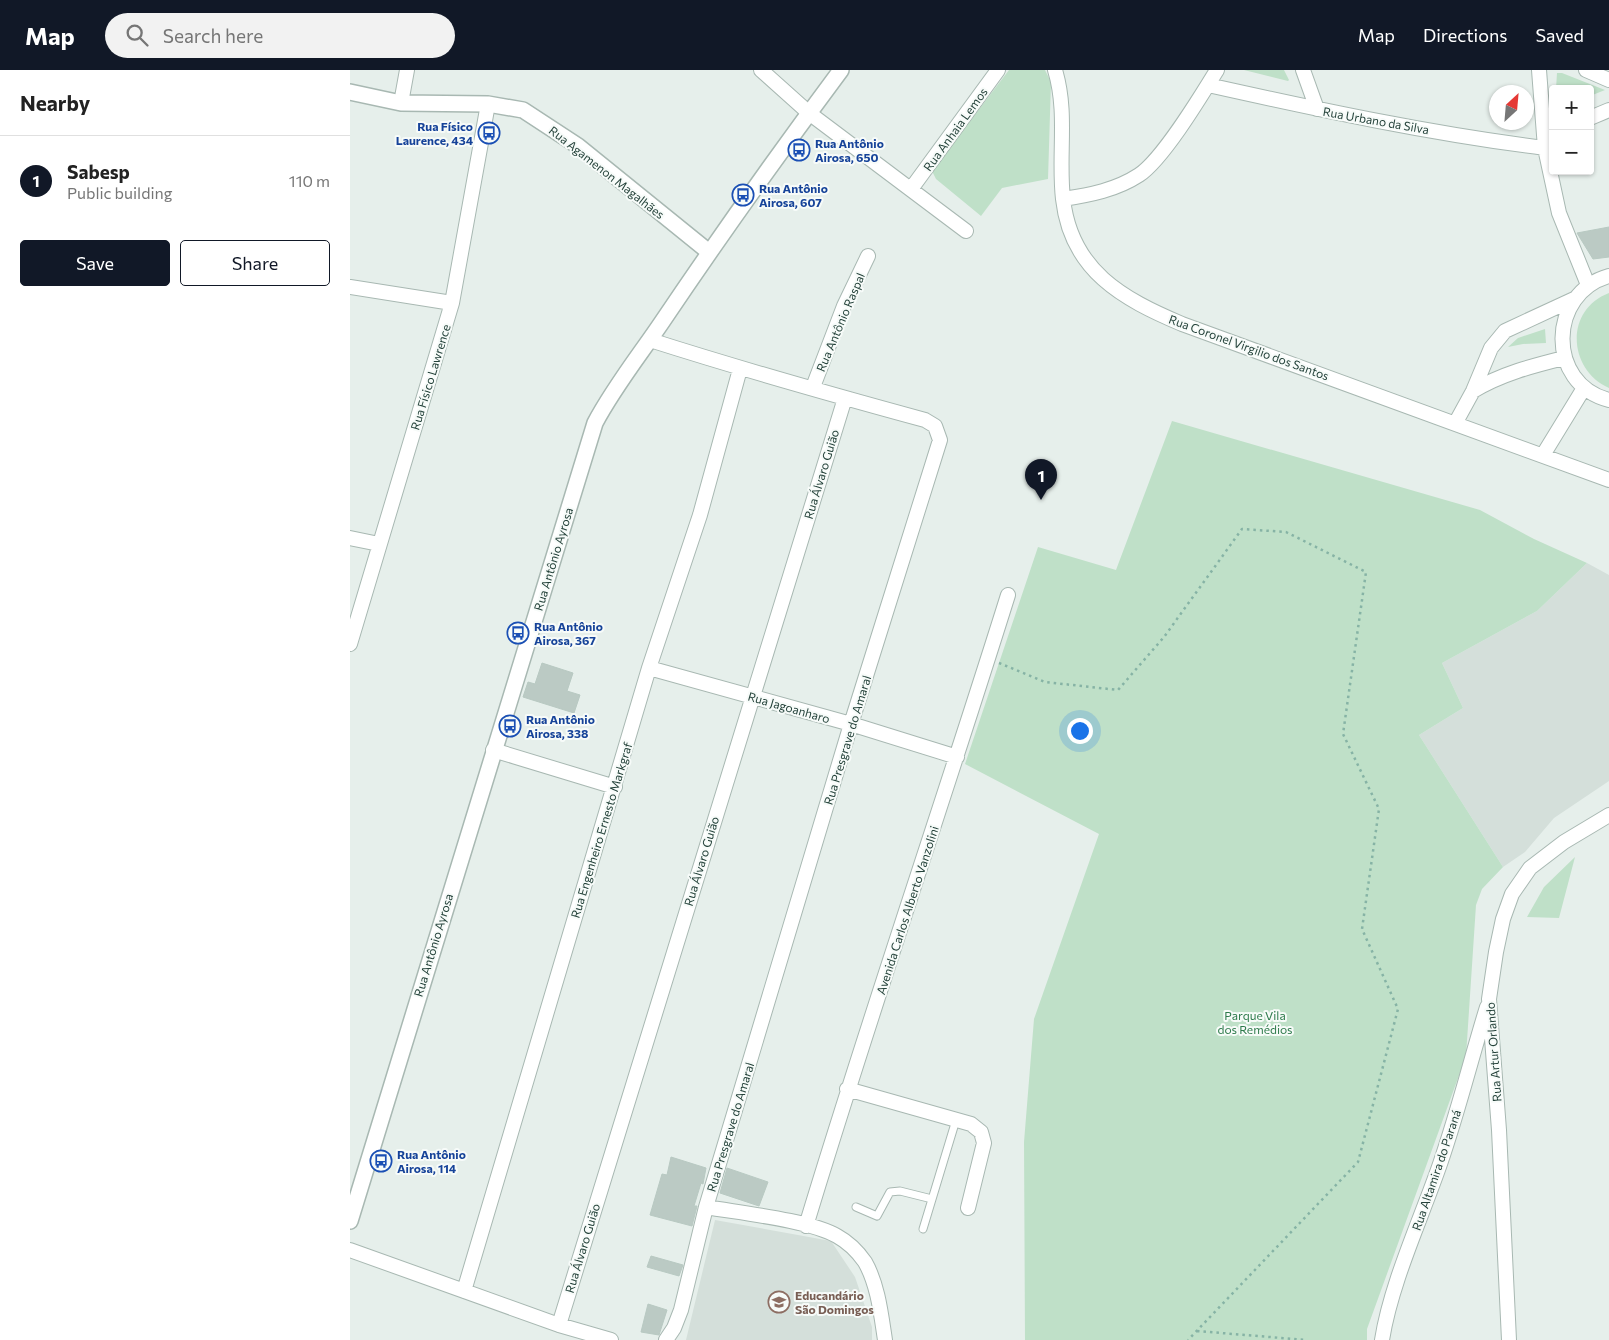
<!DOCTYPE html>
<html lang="en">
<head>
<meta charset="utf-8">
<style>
  body { margin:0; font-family:Commissioner,sans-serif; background:#f2f2f2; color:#222 }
  .controls { position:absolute; right:15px; top:15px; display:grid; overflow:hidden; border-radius:5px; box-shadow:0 1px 4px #0004 }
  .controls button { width:45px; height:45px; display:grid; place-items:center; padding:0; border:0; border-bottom:1px solid #e0e0e0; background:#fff; color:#222; font:25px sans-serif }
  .compass { position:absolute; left:1139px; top:15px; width:45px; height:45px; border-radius:50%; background:#fff; box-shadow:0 1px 4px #0004; rotate:26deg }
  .you { position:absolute; left:729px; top:660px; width:18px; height:18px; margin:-12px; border:4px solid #fff; border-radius:50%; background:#1a73e8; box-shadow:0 0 0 8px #1a73e833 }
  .badge { display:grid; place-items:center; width:32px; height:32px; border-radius:50%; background:#111827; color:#fff; font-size:16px; font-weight:700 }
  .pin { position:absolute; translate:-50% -41px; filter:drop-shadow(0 1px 2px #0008) }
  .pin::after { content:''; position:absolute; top:26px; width:18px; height:15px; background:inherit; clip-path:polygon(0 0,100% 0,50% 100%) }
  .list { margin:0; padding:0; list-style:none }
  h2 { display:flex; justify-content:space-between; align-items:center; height:65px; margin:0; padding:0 20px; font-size:21px }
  h2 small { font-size:16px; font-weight:400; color:#767676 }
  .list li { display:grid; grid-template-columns:32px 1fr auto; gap:15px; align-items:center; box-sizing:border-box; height:90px; padding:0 20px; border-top:1px solid #e0e0e0 }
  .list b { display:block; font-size:19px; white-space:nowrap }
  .list p { margin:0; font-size:16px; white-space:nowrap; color:#767676 }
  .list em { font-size:16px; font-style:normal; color:#767676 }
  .actions { display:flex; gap:10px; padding:15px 20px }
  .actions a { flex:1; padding:11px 0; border:1px solid #111827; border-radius:5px; text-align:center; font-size:18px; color:#111827 }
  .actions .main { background:#111827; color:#fff }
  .icon { flex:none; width:28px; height:28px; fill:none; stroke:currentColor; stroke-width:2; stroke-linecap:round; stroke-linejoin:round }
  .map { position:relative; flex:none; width:1259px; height:1270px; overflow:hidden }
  header { display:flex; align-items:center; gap:30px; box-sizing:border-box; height:70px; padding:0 25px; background:#111827; color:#fff }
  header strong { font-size:24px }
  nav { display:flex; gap:28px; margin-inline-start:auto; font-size:18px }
  .search { width:350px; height:45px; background:#f2f2f2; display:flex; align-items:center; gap:12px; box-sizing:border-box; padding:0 18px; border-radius:28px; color:#767676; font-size:19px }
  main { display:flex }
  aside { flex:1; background:#fff }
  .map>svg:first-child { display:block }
  .built { fill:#d4dfda }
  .green { fill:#bfe0c8 }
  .building { fill:#bbcac4; stroke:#b8c9c2 }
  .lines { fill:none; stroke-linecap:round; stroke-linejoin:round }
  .service-casing { stroke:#a8b8b2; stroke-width:9 }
  .minor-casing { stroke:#a8b8b2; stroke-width:16 }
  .tertiary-casing { stroke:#a8b8b2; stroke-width:18 }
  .path { stroke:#86b3a5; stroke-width:2.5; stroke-dasharray:2.5 4; stroke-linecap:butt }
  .service { stroke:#fff; stroke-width:7 }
  .minor { stroke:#fff; stroke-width:14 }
  .tertiary { stroke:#fff; stroke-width:15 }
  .labels { text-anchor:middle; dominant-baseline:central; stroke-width:4; stroke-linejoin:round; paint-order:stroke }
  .street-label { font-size:12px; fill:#24423a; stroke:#f7fbf9 }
  .transit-label { font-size:12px; font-weight:bold; fill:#164399; stroke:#f7fbf9; text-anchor:start }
  .park-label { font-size:12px; fill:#2d7a4b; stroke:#f7fbf9 }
  .education-label { font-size:12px; font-weight:bold; fill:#785e54; stroke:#f7fbf9; text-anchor:start }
</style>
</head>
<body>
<header>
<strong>Map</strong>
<div class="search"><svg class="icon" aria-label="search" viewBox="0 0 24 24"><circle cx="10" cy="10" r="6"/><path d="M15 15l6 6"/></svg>Search here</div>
<nav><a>Map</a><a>Directions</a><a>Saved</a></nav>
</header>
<main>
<aside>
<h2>Nearby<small></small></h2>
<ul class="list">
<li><span class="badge">1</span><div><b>Sabesp</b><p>Public building</p></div><em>110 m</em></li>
</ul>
<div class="actions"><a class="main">Save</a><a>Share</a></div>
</aside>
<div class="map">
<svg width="1259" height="1270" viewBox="0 0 1259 1270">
  <rect width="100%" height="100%" fill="#e6efeb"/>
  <path class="built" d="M1237,493L1259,505V711L1204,748L1175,782L1153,797L1069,665L1113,638L1092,593L1187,541Z
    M365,1150L481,1171L505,1207L522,1257V1270H336Z"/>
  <path class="green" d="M659,0H695L701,12L698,109L652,118L631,146L586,109L582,101Z
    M894,0H934L939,10L938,11Z
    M1207,3H1212L1255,20L1240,26V19H1206Z
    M1259,223V318C1218,300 1214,240 1259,223Z
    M1195,259L1196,273L1173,274L1158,277L1168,268Z
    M822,351L1130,440L1184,469L1237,493L1187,541L1092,593L1113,638L1069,665L1153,797L1132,819L1126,835L1116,986L1017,1259V1270H675L674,1072L684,949L749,764L615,694L688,477L766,500Z
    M1225,787L1209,848L1177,847L1194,817Z"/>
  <path class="building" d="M1259,157V187L1243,189L1227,163Z
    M192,593L223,603L217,621L230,625L224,643L173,627L178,612L185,614Z
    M321,1087L356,1098L353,1114L351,1113L344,1136H347L342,1156L300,1145L312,1104L317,1105Z
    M377,1098L418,1112L409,1136L370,1123Z
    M301,1186L333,1195L329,1206L297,1197Z
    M298,1234L317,1240L309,1265L291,1262Z"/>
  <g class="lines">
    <g class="service-casing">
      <path id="service" d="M506,1137L527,1146L540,1122L550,1121L582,1129
        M573,1159L606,1050"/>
    </g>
    <g class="minor-casing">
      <path id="minor" d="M411,0L459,43L616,161
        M705,0C718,43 708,85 713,129C721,201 773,229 832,254L1259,410
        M953,0L967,39
        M1189,0L1195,78L1209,143L1238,215
        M1236,0L1259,10
        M858,15C970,40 1082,64 1195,78
        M51,33L57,0
        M1240,48L1259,40
        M561,119L648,0
        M713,129C740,125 766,120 789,105C813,89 851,26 867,0
        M1259,206C1198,223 1196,314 1259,330
        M0,217L102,233
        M300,270C391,299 483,325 575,350L585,356L590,370L501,654L356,1137L331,1240L324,1258L316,1270
        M463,317L494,236L518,186
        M1123,321C1151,304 1182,296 1214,288
        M1106,352L1123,321L1141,278L1155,261L1224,229
        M1193,385L1234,318
        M0,468L29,474
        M0,574L102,233L138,34
        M299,598L501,654L607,687
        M143,680L265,717
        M497,1019L621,1054L631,1062L634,1073L618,1138
        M356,1137C390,1143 459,1150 487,1166C498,1172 508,1182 515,1192C528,1215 531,1244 535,1270
        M456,1156C520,944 592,736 658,525
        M0,1180L209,1255L261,1270
        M114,1221L299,598L350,445L390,299
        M209,1255L495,328
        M1032,1270C1041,1213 1071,1149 1090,1094C1108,1042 1121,989 1137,937
        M1159,1270L1149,1060L1139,929L1146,882L1153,849L1162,824L1180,798L1214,772L1259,745"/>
    </g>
    <g class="tertiary-casing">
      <path id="tertiary" d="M0,22L51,33L138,34L173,40L228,76L359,182
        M0,1151L245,353C264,317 289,286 312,252C370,166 429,83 491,0"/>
    </g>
    <path class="path" d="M649,593L695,612L768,620L814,567L892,459L936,462L1016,502L993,664L1029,739L1012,859L1048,939L1008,1092L838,1270
      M847,1261L956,1270"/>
    <use href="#service" class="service"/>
    <use href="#minor" class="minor"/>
    <use href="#tertiary" class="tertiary"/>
  </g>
  <defs>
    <g id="bus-ring" transform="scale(1.125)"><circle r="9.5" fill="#f7fbf9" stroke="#1a4fb4" stroke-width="1.5"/><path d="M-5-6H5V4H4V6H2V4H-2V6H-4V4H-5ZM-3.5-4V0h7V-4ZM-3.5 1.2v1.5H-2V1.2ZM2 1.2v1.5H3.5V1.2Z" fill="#1a4fb4"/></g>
    <g id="school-ring" transform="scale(1.125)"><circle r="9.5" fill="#f7fbf9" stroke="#8d6e63" stroke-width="1.5"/><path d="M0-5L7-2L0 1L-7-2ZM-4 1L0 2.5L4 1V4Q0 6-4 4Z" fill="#8d6e63"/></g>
  </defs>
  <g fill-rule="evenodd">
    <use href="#bus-ring" x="139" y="63"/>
    <use href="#bus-ring" x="449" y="80"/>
    <use href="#bus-ring" x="393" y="125"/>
    <use href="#bus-ring" x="168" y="563"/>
    <use href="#bus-ring" x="160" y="656"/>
    <use href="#bus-ring" x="31" y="1091"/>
    <use href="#school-ring" x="429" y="1232"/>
  </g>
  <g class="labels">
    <g class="street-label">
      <text transform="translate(1026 50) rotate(10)">Rua Urbano da Silva</text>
      <text transform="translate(605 59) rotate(-54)">Rua Anhaia Lemos</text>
      <text transform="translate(257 102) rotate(38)">Rua Agamenon Magalhães</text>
      <text transform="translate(490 252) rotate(-67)">Rua Antônio Raspal</text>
      <text transform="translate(899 277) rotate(20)">Rua Coronel Virgilio dos Santos</text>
      <text transform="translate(80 307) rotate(-73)">Rua Físico Lawrence</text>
      <text transform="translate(471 404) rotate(-73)">Rua Álvaro Guião</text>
      <text transform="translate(203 489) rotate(-73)">Rua Antônio Ayrosa</text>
      <text transform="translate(439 637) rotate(16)">Rua Jagoanharo</text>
      <text transform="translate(497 670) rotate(-73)">Rua Presgrave do Amaral</text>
      <text transform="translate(251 760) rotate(-73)">Rua Engenheiro Ernesto Markgraf</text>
      <text transform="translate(351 791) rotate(-73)">Rua Álvaro Guião</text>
      <text transform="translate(557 840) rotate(-72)">Avenida Carlos Alberto Vanzolini</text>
      <text transform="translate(83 875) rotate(-73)">Rua Antônio Ayrosa</text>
      <text transform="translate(1143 982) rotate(-94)">Rua Artur Orlando</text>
      <text transform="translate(380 1057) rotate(-73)">Rua Presgrave do Amaral</text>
      <text transform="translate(1086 1100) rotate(-71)">Rua Altamira do Paraná</text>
      <text transform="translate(232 1178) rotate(-73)">Rua Álvaro Guião</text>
    </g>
    <g class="transit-label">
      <text x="123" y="56" text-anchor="end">Rua Físico<tspan x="123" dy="14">Laurence, 434</tspan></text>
      <text x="465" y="73">Rua Antônio<tspan x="465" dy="14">Airosa, 650</tspan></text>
      <text x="409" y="118">Rua Antônio<tspan x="409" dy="14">Airosa, 607</tspan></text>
      <text x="184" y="556">Rua Antônio<tspan x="184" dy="14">Airosa, 367</tspan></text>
      <text x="176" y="649">Rua Antônio<tspan x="176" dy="14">Airosa, 338</tspan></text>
      <text x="47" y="1084">Rua Antônio<tspan x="47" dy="14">Airosa, 114</tspan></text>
    </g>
    <g class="park-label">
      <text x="905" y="945">Parque Vila<tspan x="905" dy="14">dos Remédios</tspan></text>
    </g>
    <g class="education-label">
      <text x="445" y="1225">Educandário<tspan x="445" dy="14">São Domingos</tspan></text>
    </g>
  </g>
</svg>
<div class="controls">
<button>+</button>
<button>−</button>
</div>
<svg class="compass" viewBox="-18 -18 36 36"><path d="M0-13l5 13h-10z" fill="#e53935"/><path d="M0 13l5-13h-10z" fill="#767676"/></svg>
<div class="you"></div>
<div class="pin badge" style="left:691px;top:430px">1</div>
</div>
</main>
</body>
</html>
